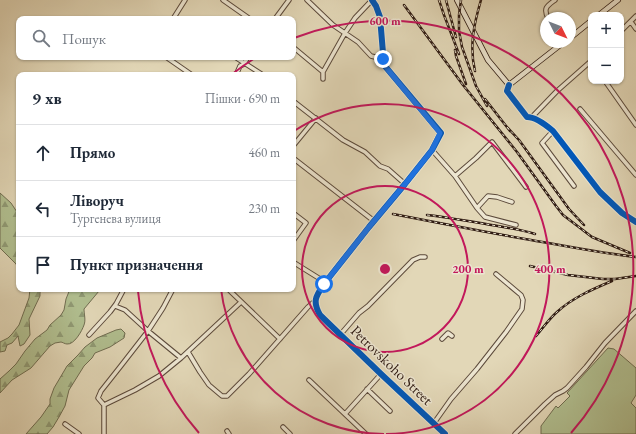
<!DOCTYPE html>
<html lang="uk">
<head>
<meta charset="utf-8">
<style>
  body { margin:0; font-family:"EB Garamond",serif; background:#f6f6f7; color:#1f2937 }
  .controls { position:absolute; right:12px; top:12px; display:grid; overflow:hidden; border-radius:8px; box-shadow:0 1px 3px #0004 }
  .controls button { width:36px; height:36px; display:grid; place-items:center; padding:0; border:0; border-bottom:1px solid #e0e1e3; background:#fff; color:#1f2937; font:20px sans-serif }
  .compass { position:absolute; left:540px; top:12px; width:36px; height:36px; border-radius:50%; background:#fff; box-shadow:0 1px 3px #0004; rotate:132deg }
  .stop { position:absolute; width:12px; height:12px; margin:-9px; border:3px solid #1a73e8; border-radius:50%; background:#fff }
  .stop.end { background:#1a73e8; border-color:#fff; box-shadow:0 1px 4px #0008 }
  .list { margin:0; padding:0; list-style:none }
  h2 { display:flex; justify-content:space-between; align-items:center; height:52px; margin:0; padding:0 16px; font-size:17px }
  h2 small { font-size:13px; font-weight:400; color:#747a83 }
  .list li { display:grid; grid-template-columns:26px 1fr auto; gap:12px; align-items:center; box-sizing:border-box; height:56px; padding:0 16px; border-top:1px solid #e0e1e3 }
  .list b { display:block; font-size:15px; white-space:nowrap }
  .list p { margin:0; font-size:13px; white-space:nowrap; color:#747a83 }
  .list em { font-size:13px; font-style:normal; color:#747a83 }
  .icon { flex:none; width:22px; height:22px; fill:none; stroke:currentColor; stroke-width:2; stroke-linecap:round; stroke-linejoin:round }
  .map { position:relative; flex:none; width:636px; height:434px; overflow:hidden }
  .search { position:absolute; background:#fff; box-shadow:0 1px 3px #0004; left:16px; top:16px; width:280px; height:44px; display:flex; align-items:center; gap:10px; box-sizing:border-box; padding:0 14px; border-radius:8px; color:#747a83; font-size:15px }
  .panel { position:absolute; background:#fff; box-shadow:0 1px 3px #0004; left:16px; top:72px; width:280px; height:220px; border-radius:8px }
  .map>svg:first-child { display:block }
  .forest { fill:url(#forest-firs); stroke:#706d51 }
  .park { fill:#b1bf90; stroke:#706d51 }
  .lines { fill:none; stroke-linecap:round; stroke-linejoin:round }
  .street-casing { stroke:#5c4a3b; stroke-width:5.5 }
  .secondary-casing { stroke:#2f1b12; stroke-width:6 }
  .street { stroke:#ece5d0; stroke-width:3.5 }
  .secondary { stroke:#ece5d0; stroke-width:4.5 }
  .rail-casing { stroke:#2f1b12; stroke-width:2.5 }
  .rail { stroke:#ece5d0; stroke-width:1; stroke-dasharray:3; stroke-linecap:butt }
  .cycleway-casing { stroke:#ece5d0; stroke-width:8 }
  .cycleway { stroke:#0057b8; stroke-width:6 }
  .route { stroke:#1a73e8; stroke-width:5 }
  .ring { fill:none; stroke:#c2185b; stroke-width:2 }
  .labels { text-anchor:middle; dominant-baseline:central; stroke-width:3; stroke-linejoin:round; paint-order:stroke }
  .street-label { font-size:15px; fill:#2f1b12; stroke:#ece5d0 }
  .centre { fill:#c2185b; stroke:#ece5d0; stroke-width:2 }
  .ring-label { font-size:12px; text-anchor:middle; font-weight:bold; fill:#c2185b; stroke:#ece5d0; stroke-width:3; stroke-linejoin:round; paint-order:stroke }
</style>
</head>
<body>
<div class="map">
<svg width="636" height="434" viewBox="0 0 636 434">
  <defs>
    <pattern id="forest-firs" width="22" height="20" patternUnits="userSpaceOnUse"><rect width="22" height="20" fill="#b1bf90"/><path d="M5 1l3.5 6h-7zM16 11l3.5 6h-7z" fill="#909a74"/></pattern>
  </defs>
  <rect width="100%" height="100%" fill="#e2d7b7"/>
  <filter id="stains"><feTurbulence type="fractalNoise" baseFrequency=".005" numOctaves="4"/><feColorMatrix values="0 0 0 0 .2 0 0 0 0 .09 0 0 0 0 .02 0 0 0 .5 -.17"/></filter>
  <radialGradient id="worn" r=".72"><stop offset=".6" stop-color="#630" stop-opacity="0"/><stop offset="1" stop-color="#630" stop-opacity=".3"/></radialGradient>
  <path class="forest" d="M0,193L11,203L19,215V269L16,264L0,248Z
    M30,289H40V296L29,319L30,335L24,344L20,346L18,336L12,343L7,345L5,351L0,352V342L8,338L12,334L19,325L29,298Z
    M70,289H97L99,291L84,309C84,314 86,320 84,325C82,331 74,345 67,344C65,344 62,342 61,342L55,343L50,346L31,368L12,380L0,393V379L9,371L16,364L25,351L35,339L47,330L50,325L61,315L64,310L66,299Z
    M121,329L125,333L124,338L110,347L95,353L92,358L84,366L69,390L65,406L59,417L53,427L47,434H26L41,417L50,404V399L54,388L67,366L78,355L85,347L97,338L116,330Z"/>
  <path class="park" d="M608,348L614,349L636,368V395L631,403L636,408V434H541V426L556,406L558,408L570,396L567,393Z"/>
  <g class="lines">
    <g class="street-casing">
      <path id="street" d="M223,0L250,19
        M307,0L333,25L358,42L371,56L383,59
        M548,18C543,8 547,6 555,0
        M173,19L185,0
        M275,19L289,0
        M631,22L636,29
        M621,31L636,16
        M293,47L323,72
        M166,57L192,75
        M235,57L263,75
        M236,75L240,66L244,64L248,57
        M323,79V72L345,33L355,18L372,0
        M605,81L636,125
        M509,85L507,91L527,117C536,117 546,125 553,131L600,192L622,213L636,222
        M293,101L343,140L365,152L380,166L388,169L405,184
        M580,109L636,175
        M532,117L557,91L591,61
        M553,131L542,143L574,186
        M293,146L316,118
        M432,150L455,176L477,208L485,217L516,225
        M293,158L374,221
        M455,176L476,158L492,142L526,187
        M477,208L488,196L497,197L512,202
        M293,213L306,223L293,241
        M293,262L325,282
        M228,289L280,339
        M115,306L125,310L148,331L181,358
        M89,335L110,312L116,304L124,289
        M340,335L359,313L368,306L413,260L420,257H425
        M442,339L448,333L452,336
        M188,352L200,372L209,385L222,396H227L249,374L308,307L315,301
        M309,380L366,434
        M367,389L390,411
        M104,405L135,390L159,376L181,358L241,302
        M345,414L381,374
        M434,423L451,399L477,369L506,332L522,309L523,300L521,295L496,274
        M65,424L79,434
        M283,427L290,434
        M227,431L229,434
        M104,434V405L98,398L101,391L120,367L148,331L163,308L173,289
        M515,434L545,404L555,395L563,391L567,388L586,367L605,343L636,311"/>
    </g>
    <g class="secondary-casing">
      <path id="secondary" d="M372,0L376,6L380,17L384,65L441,133L432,150L405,184L369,227L324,284C316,296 312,301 320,315L381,374L445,434
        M457,0L488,60L509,85L564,42
        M599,15L618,0
        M570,38L591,21"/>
    </g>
    <use href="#street" class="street"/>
    <use href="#secondary" class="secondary"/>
    <g class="rail-casing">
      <path id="rail" d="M439,0L444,15L459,54
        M446,0L450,15L456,37
        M461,0L459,15V31L462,47L476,86L487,106
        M404,5L463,85L517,152L556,206L563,215L592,237L630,253
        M455,50L456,56L466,84
        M475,71C469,46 474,24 481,0
        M485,99L510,131
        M507,127L519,140L569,209L584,225
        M393,214C439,223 485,232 531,240C566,246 600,253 636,257
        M427,215C446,217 466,221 486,224C502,227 519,229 535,234
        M530,266L568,275L603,279H615L636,276
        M536,336C543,328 549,319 557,312C572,298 593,289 612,281"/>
    </g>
    <use href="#rail" class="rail"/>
    <g class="cycleway-casing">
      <path id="cycleway" d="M372,0L376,6L380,17L384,65L441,133L432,150L405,184L369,227L324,284C316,296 312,301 320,315L381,374L445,434
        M509,85L507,91L527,117C536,117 546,125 553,131L600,192L622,213L636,222"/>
    </g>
    <use href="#cycleway" class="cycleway"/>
  </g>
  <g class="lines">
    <path class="route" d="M324,284L369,227L405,184L432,150L440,133L384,65L383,59"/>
  </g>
  <g class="ring">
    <circle cx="385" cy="269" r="83"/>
    <path d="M384 434A165 165 0 0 1 221 289M294 131A165 165 0 1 1 386 434"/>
    <path d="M199 433A248 248 0 0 1 138 291M231 75A248 248 0 0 1 255 58M294 38A248 248 0 0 1 571 433"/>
  </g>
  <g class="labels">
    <g class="street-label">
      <text transform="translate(392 365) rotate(44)">Petrovskoho Street</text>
    </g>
  </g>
  <circle cx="385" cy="269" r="6" class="centre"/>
  <g class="ring-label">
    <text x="385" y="25">600 m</text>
    <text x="468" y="273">200 m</text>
    <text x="550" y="273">400 m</text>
  </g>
  <rect width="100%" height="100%" filter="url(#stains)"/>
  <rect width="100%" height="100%" fill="url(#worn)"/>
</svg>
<div class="controls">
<button>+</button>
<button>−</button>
</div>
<svg class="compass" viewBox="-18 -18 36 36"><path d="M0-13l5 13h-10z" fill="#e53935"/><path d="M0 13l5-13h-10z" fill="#747a83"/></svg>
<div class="stop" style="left:324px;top:284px"></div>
<div class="stop end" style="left:383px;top:59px"></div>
<div class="search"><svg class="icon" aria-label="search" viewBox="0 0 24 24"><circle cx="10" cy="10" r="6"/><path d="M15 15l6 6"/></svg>Пошук</div>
<section class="panel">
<h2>9 хв<small>Пішки · 690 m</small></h2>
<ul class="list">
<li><svg class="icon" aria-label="ahead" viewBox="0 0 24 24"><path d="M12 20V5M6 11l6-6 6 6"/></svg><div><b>Прямо</b></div><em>460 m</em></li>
<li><svg class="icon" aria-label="left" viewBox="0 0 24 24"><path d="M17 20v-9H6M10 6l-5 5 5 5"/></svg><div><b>Ліворуч</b><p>Тургенева вулиця</p></div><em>230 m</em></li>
<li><svg class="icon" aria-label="arrive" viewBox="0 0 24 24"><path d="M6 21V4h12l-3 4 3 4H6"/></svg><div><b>Пункт призначення</b></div></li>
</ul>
</section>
</div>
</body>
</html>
